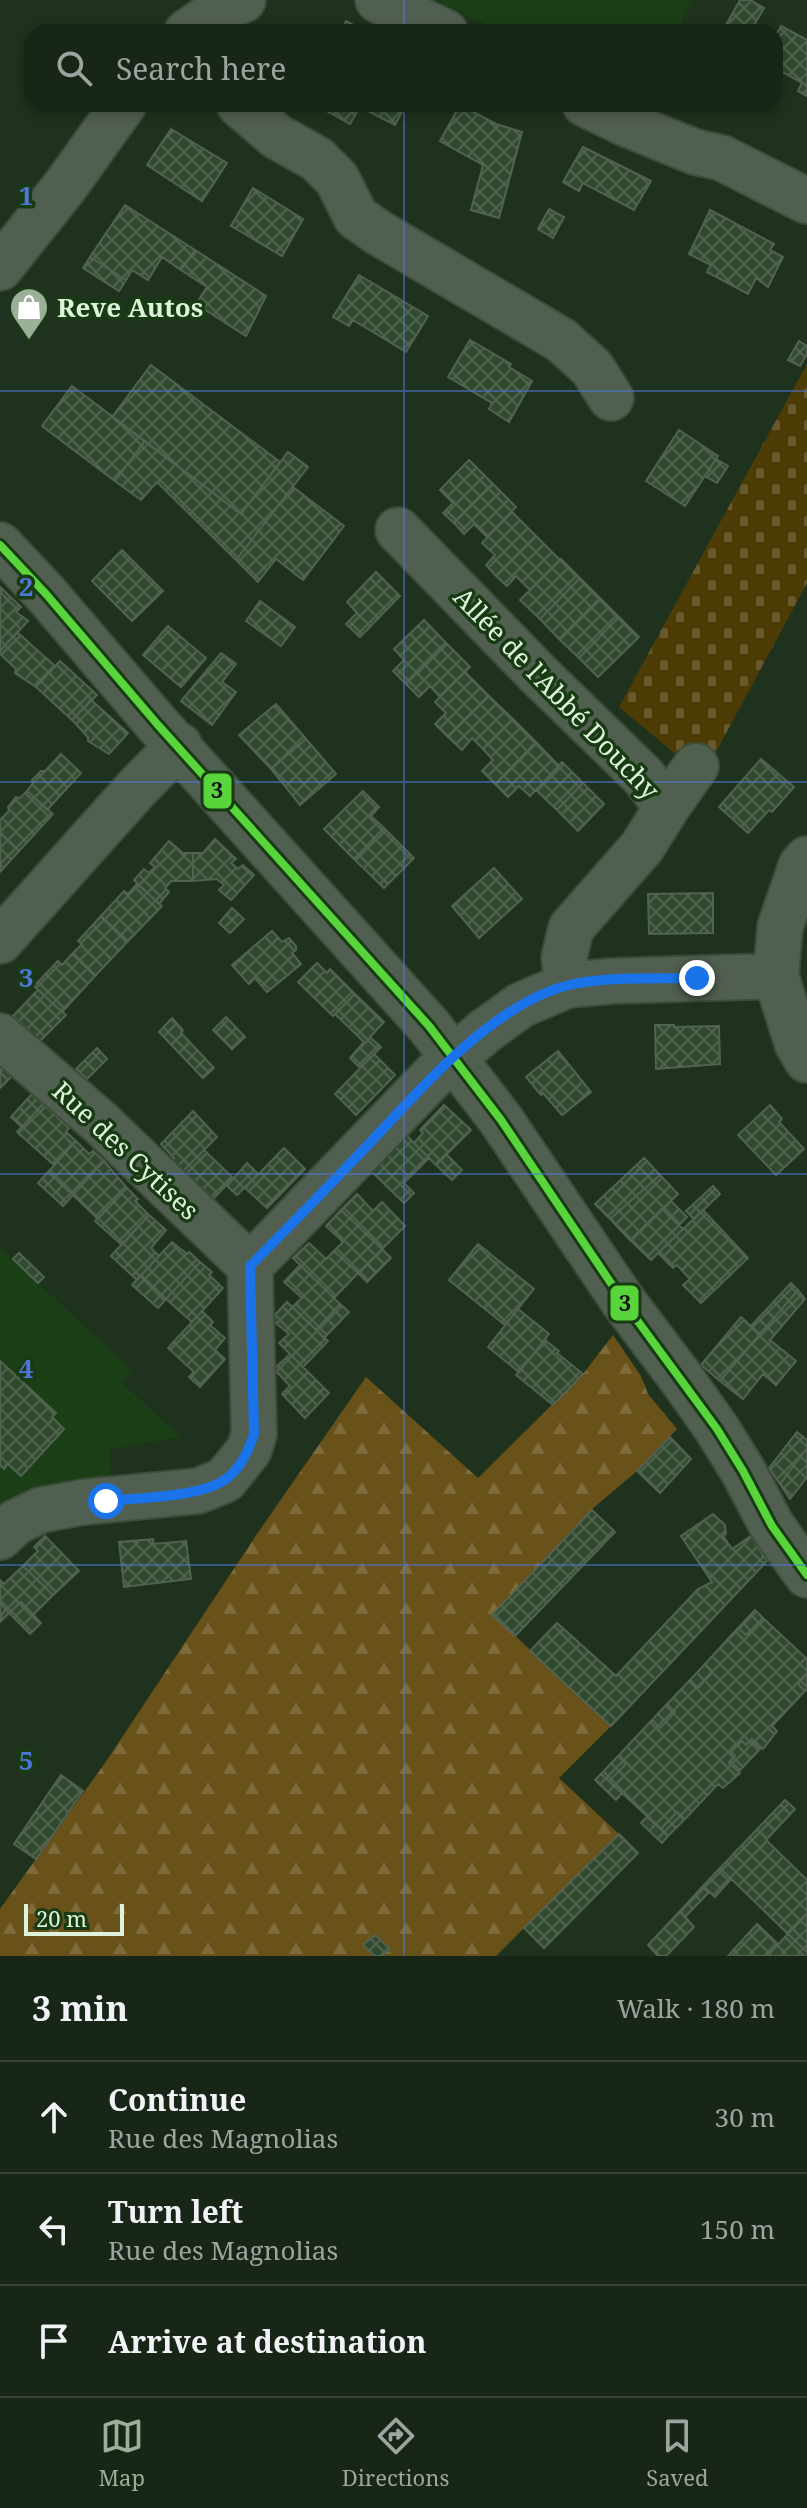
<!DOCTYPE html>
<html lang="en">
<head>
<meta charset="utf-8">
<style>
  body { margin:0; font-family:"Noto Serif",serif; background:#202e1f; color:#f1f3f6 }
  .scale { position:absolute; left:24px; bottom:20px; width:100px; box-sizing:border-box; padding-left:8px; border:4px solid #dff3dc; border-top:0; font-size:22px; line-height:28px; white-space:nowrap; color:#dff3dc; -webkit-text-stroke:6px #193b14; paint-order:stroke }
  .stop { position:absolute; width:24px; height:24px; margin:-18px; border:6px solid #1a73e8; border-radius:50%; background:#fff }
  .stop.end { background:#1a73e8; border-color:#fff; box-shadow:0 2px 8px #0008 }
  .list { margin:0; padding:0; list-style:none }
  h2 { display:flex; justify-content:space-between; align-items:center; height:104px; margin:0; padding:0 32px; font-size:34px }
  h2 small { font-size:26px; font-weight:400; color:#9ea5a1 }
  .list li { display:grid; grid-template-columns:52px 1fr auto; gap:24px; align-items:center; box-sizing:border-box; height:112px; padding:0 32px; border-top:2px solid #364335 }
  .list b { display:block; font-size:30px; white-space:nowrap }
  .list p { margin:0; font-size:26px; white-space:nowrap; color:#9ea5a1 }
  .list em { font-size:26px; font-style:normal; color:#9ea5a1 }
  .icon { flex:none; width:44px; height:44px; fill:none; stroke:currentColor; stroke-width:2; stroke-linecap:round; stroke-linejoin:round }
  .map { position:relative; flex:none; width:807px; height:1956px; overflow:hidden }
  .search { position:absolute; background:#172616; box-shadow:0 4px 12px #0003; left:24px; right:24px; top:24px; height:88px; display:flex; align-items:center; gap:20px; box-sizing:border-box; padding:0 28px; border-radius:24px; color:#9ea5a1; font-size:30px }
  .sheet { height:440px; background:#172616 }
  nav { display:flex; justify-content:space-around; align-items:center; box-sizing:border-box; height:112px; border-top:2px solid #364335; background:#172616; font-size:22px; color:#9ea5a1 }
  nav a { display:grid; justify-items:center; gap:4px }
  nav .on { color:#9caf99 }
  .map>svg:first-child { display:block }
  .built { fill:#1a3f15 }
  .forest { fill:url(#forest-firs) }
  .cemetery { fill:url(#cemetery-stones) }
  .building { fill:url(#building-cross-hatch); stroke:#536251; stroke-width:2 }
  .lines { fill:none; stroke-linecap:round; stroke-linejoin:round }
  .minor-casing { stroke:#3d4d3b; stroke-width:48 }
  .minor { stroke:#515f50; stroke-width:44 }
  .bus-1-casing { stroke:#193b14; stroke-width:14 }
  .bus-1 { stroke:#57d53b; stroke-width:8 }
  .route { stroke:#1a73e8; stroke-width:10 }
  .grid { fill:none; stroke:#4e77d9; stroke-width:2; stroke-opacity:0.55 }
  .labels { text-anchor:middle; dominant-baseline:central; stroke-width:7; stroke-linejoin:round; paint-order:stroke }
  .poi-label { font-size:26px; font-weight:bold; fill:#dff3dc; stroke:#193b14; text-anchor:start }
  .street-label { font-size:26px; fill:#dff3dc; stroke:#193b14 }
  .grid-label { font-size:26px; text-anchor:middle; font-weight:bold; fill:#4e77d9; stroke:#193b14; stroke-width:7; stroke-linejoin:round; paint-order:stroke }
  .line-badge { stroke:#193b14; stroke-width:3 }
  .pale-badge-label { font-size:22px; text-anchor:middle; font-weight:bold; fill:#111 }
</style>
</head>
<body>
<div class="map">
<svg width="807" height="1956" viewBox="0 0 807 1956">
  <defs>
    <pattern id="forest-firs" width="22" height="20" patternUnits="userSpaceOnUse" patternTransform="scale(2)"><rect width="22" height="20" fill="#69511a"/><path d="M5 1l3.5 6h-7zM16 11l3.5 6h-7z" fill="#7e6a3b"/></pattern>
    <pattern id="cemetery-stones" width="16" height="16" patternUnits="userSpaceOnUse" patternTransform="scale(2)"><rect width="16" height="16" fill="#4e3c07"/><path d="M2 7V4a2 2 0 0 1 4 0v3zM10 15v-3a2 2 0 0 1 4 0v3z" fill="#67592b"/></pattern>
    <pattern id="building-cross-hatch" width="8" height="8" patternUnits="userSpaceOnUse" patternTransform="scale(2)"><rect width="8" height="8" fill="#31492e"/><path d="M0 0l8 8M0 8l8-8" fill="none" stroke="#4e644c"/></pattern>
  </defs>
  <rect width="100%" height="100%" fill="#1f321d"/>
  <path class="built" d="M436,0H693L676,32H502Z
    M0,1247L132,1371L121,1382L181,1437L110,1449L111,1476L51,1483L28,1489L0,1502Z"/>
  <path class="forest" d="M613,1335L641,1376L648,1394L677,1429L637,1471L591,1510L493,1615L611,1726L559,1778L619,1834L496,1956H0V1909L105,1763L257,1534L366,1377L478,1478L583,1374Z"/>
  <path class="cemetery" d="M807,364V583L704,774L684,761L619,707Z"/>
  <path class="building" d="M740,0H750L764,8L750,32H722Z
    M346,21L366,32H340Z
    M781,26L807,40V96L798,91L802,83L775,68V37Z
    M314,104H406L395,125L360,107L350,124Z
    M460,105L496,124L522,132L499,218L471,210L483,165L440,141Z
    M171,129L227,163L202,201L147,165Z
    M583,147L651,181L634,210L583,183L579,191L563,182Z
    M253,188L303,219L282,256L231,226Z
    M125,205L195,250L181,270L162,257L148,280L132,270L126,280L90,257Z
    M549,209L564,217L553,238L538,229Z
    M710,210L774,244L770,250L783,257L768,287L756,278L748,294L707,272L711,265L689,254Z
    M195,250L266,296L246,336L196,304L207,287L181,270Z
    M90,257L126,280L119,291L83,268Z
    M359,275L428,316L406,352L353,320L349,326L333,317Z
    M470,340L511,364L509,367L532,381L509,422L489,409L492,403L448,377Z
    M799,341L807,346V354L800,366L788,360Z
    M151,365L280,462L241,514L112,417Z
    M72,386L145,441L115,481L42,426Z
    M679,430L718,456L685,506L646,481Z
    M145,441L241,514L288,452L308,467L236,560L157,482L141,500L115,481Z
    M716,459L728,466L717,483L705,476Z
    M469,460L493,484L454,523L443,513L453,503L440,490Z
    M493,484L516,507L487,537L474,524L464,534L454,523Z
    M293,487L344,526L303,580L276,559L258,582L236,560Z
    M512,512L536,536L496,576L486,565L495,555L482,543Z
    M536,536L560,560L530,590L516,576L507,586L496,576Z
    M122,550L163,591L132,621L92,581Z
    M561,559L580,578L540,619L520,600Z
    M376,572L400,596L360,637L346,624L357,613L347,602Z
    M580,578L600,598L559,639L540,619Z
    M0,587L21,607L16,612L28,621L0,651Z
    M600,598L619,617L579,658L559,639Z
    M260,601L295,627L281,646L246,621Z
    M619,617L639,637L598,677L579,658Z
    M424,620L447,644L406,684L393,671L404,660L394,649Z
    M168,626L206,658L181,687L143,655Z
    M17,632L55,666L36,687L15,673L16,669L0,654V651Z
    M447,644L470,667L440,697L430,686L419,697L406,684Z
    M221,653L236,664L222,682L236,692L212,725L181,701Z
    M60,661L97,695L72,720L36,687Z
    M465,672L489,696L448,737L435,724L446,713L435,702Z
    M489,696L513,719L483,749L472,738L462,750L448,737Z
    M91,700L128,733L109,754L88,741V737L72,720Z
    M276,704L306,739L271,769L239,735Z
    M513,719L536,742L495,784L482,771L493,760L483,749Z
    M306,739L336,774L300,805L271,769Z
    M536,742L559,766L530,796L519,786L508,797L495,784Z
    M61,754L81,773L47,810L27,791L33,783L32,780L41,771H45Z
    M761,759L794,787L772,812L769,810L748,833L719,807Z
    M562,762L583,783L557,810L536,790Z
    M583,783L604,804L578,831L557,810Z
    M27,791L53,814L19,851L0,833V820L9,811L8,807L16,797L20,798Z
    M363,791L379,807L371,816L384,828L354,859L324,829Z
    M384,828L414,858L384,888L354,859Z
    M0,833L19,851L0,872Z
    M215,839L236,859L231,863L238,869L243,865L254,875L231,900L219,890L224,885L217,879L193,881V853H203Z
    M169,841L183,853H193V881H171L165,888L169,892L159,904L134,880L144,869L149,873L155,867L150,863Z
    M494,868L522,899L479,938L452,906Z
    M137,884L162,906L128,941L101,916L124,891L128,894Z
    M713,893V933L649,934L648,894Z
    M232,908L244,919L230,933L219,923Z
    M101,916L128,941L95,976L72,954L82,944L78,941Z
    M272,931L282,942L289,938L296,946V950L292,953L301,964L267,992L255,978L249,984L232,965Z
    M72,954L95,976L62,1012L34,986L58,961L62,965Z
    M317,963L327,973L330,969L355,994L333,1016L298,982Z
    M38,990L66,1015L40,1041L13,1016Z
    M355,994L384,1022L370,1037L381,1047L360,1068L350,1058L364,1042L335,1014Z
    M226,1017L245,1037L232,1049L213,1030Z
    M172,1018L183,1030L181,1033L214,1068L203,1078L159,1032Z
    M655,1025H674V1027L719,1026L720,1064L656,1069Z
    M97,1048L107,1059L85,1081L73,1072Z
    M558,1051L591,1092L562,1115L543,1093L541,1095L526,1077Z
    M374,1054L395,1075L356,1115L335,1094Z
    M0,1065L12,1076L0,1088Z
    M32,1094L43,1104L22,1127L11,1117Z
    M43,1104L69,1128L66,1132L76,1141L54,1165L17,1132Z
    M444,1105L471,1130L436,1165L414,1143L423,1133L420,1130Z
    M770,1105L782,1119L779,1122L804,1149L776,1175L738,1135Z
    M193,1111L217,1137L183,1171L172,1161L174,1158L161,1144Z
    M404,1133L429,1158L404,1183L414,1193L404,1203L372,1172L382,1161L378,1158Z
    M76,1141L89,1154L93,1151L104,1161L73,1195L48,1172Z
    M284,1148L305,1169L267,1208L245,1188Z
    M204,1150L233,1178L213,1199L183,1171Z
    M446,1154L462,1170L452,1180L436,1165Z
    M644,1158L660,1175L610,1219L595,1204Z
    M104,1161L127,1188L98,1219L73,1195Z
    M247,1163L258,1174L237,1195L227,1186Z
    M48,1172L73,1195L63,1206L38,1183Z
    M660,1175L678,1194L630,1240L610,1219Z
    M713,1186L720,1194L694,1219L686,1211Z
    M127,1188L138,1199L135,1201L149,1215L122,1245L95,1221Z
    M357,1194L373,1211L382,1202L405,1226L382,1249L341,1210Z
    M671,1201L687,1217L679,1225L662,1209Z
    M662,1209L683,1229L651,1260L630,1240Z
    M341,1210L382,1249L358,1273L334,1251L343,1242L326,1226Z
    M703,1210L748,1258L701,1303L683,1285L690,1279L677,1265L673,1268L658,1253Z
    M149,1215L166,1230L151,1248L159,1256L137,1280L111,1256Z
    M172,1242L187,1254L189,1252L200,1262L166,1299L141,1275Z
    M309,1243L326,1259L334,1251L358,1273L334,1298L293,1258Z
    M478,1244L534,1289L505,1325L449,1280Z
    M382,1249L391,1258L376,1273L367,1264Z
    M19,1253L44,1277L38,1283L13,1259Z
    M200,1262L212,1272L209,1275L223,1288L192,1322L166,1299Z
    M367,1264L376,1273L367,1282L358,1273Z
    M300,1265L340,1304L316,1330L292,1307L302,1298L284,1282Z
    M141,1275L166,1299L158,1308L132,1285Z
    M791,1283L798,1290L760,1334L751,1326Z
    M798,1290L805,1299L770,1340L796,1361L776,1385L763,1374L743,1399L720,1381Z
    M287,1302L328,1341L303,1367L279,1343L289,1334L271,1319Z
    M340,1304L349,1312L324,1338L316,1330Z
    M518,1309L549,1334L519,1372L488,1347Z
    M202,1311L213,1322L210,1325L225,1338L215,1350L225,1359L200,1387L189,1377L194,1372L168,1348Z
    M741,1317L760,1334L720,1381L701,1365Z
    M545,1340L559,1351L557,1353L583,1374L553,1405L516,1375Z
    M290,1354L329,1393L305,1418L282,1394L290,1386L274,1369Z
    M0,1361L56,1413L52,1417L64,1429L21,1476L8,1464L4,1469L0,1465Z
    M797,1432L807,1440V1448L780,1484L769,1468Z
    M670,1437L691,1459L660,1493L637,1471Z
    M807,1448V1477L790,1499L780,1484Z
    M592,1510L615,1532L515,1636L492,1615Z
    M713,1514L725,1525L726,1534L723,1536L732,1549L751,1536L767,1561L611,1726L530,1651L557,1623L616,1676L698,1589L712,1582L681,1536Z
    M45,1536L79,1571L53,1595L23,1566L38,1551L34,1547Z
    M153,1539L154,1544L186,1541L191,1579L124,1587L119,1542Z
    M23,1566L53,1595L33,1615L21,1602L9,1613L0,1603V1580L4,1584Z
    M21,1602L41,1623L30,1634L9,1613Z
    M0,1603L9,1613L0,1622Z
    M755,1610L763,1618L746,1635L738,1628Z
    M763,1618L807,1659V1674L798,1684L805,1691L772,1726L777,1731L763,1749L752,1739L746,1745L742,1741L731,1752L735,1756L729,1763L740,1773L723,1788L718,1784L685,1819L677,1812L661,1829L609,1781L626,1764L618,1756L652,1720L660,1728L675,1712L667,1704L690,1680L698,1688L713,1672L705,1664L738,1628L746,1635Z
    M705,1664L713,1672L698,1688L690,1680Z
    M807,1674V1689L805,1691L798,1684Z
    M667,1704L675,1712L660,1728L652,1720Z
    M751,1740L760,1749L740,1770L730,1761L735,1756L731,1752L742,1741L746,1745Z
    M618,1756L626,1764L609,1781L601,1774Z
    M601,1774L622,1793L616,1800L595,1780Z
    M61,1775L83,1791L36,1859L14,1844Z
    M785,1800L795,1809L766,1840L807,1880V1914L788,1934L720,1868Z
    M677,1812L685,1819L668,1836L661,1829Z
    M647,1817L668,1836L662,1843L641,1823Z
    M619,1834L638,1853L544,1948L524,1928Z
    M720,1868L731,1879L715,1897L703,1886Z
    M703,1886L709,1892L685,1917L680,1911Z
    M680,1911L694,1927L666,1956H658L648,1945Z
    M807,1914V1952L788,1934Z
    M757,1924L777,1943L764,1956H728Z
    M788,1934L807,1952V1956H767Z
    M375,1935L390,1949L382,1956H375L363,1945Z"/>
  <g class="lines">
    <g class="minor-casing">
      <path id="minor" d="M378,0L445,32
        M187,32L213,14L243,0
        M239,104L276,136L317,159L337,179L356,217L379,233L561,340L592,368L611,398
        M585,104L624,123L695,152L722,158L807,201
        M0,268L66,185L124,104
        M398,530L538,674L643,776L667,807L642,847L571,928L564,958L568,985
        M0,545L46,594L158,725L429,1026L501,1120L623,1301L681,1378L717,1429L743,1471L772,1526L807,1575
        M667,807L696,766
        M0,941L136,789L179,745
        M776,976L797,1043L807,1060
        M0,1036L102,1124L250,1266
        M0,1537L16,1522L41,1510L84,1502L198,1491L225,1480L249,1450L254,1434L250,1266L434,1075L485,1031L521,1005L568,985L612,981L776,976L780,927L801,866L807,859"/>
    </g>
    <use href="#minor" class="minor"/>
    <g class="bus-1-casing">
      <path id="bus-1" d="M0,545L46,594L158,725L429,1026L501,1120L623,1301L717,1429L743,1471L772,1526L807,1575"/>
    </g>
    <use href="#bus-1" class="bus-1"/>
  </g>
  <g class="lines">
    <path class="route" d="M106,1501C138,1498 197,1497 223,1481C239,1471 249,1450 254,1434L250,1266C289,1227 328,1187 366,1147C419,1091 492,1004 569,985C608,976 657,979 697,978"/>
  </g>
  <path class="grid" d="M404,0V32M404,104V1956M0,391H807M0,782H807M0,1174H807M0,1565H807"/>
  <defs>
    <g id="shop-pin" transform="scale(2)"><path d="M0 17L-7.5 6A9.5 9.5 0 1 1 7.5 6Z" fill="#9caf99" stroke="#193b14"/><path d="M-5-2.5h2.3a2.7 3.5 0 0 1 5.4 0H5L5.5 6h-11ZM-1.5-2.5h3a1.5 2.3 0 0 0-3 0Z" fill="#fff"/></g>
  </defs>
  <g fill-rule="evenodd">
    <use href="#shop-pin" x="29" y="307"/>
  </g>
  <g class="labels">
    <g class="poi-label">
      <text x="57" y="307">Reve Autos</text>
    </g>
    <g class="street-label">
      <text transform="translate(557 693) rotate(46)">Allée de l'Abbé Douchy</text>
      <text transform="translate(126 1150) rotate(43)">Rue des Cytises</text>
    </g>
  </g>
  <g class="grid-label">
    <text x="26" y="205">1</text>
    <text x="26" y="596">2</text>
    <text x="26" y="987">3</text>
    <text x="26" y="1378">4</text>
    <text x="26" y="1770">5</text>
  </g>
  <g class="line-badge">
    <rect x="202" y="772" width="31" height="38" rx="8" fill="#57d53b"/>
    <rect x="609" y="1284" width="31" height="38" rx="8" fill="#57d53b"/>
  </g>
  <g class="pale-badge-label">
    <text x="217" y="798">3</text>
    <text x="625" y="1311">3</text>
  </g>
</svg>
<div class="scale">20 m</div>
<div class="stop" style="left:106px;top:1501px"></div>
<div class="stop end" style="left:697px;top:978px"></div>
<div class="search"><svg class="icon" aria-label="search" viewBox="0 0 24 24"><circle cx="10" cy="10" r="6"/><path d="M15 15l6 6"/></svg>Search here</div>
</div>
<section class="sheet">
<h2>3 min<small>Walk · 180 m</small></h2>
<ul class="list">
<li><svg class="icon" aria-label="ahead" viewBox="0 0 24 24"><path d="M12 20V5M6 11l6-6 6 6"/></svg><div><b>Continue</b><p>Rue des Magnolias</p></div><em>30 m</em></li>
<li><svg class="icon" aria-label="left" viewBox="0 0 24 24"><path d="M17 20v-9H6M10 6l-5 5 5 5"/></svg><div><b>Turn left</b><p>Rue des Magnolias</p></div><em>150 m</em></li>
<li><svg class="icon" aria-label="arrive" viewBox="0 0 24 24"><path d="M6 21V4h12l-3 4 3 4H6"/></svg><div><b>Arrive at destination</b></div></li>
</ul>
</section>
<nav>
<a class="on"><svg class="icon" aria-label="map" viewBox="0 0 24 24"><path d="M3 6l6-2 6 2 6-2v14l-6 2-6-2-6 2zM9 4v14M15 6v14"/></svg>Map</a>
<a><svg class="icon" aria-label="directions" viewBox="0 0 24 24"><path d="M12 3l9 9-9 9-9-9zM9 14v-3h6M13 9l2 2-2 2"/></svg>Directions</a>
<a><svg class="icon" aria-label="saved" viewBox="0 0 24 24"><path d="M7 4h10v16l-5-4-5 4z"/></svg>Saved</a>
</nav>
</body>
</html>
